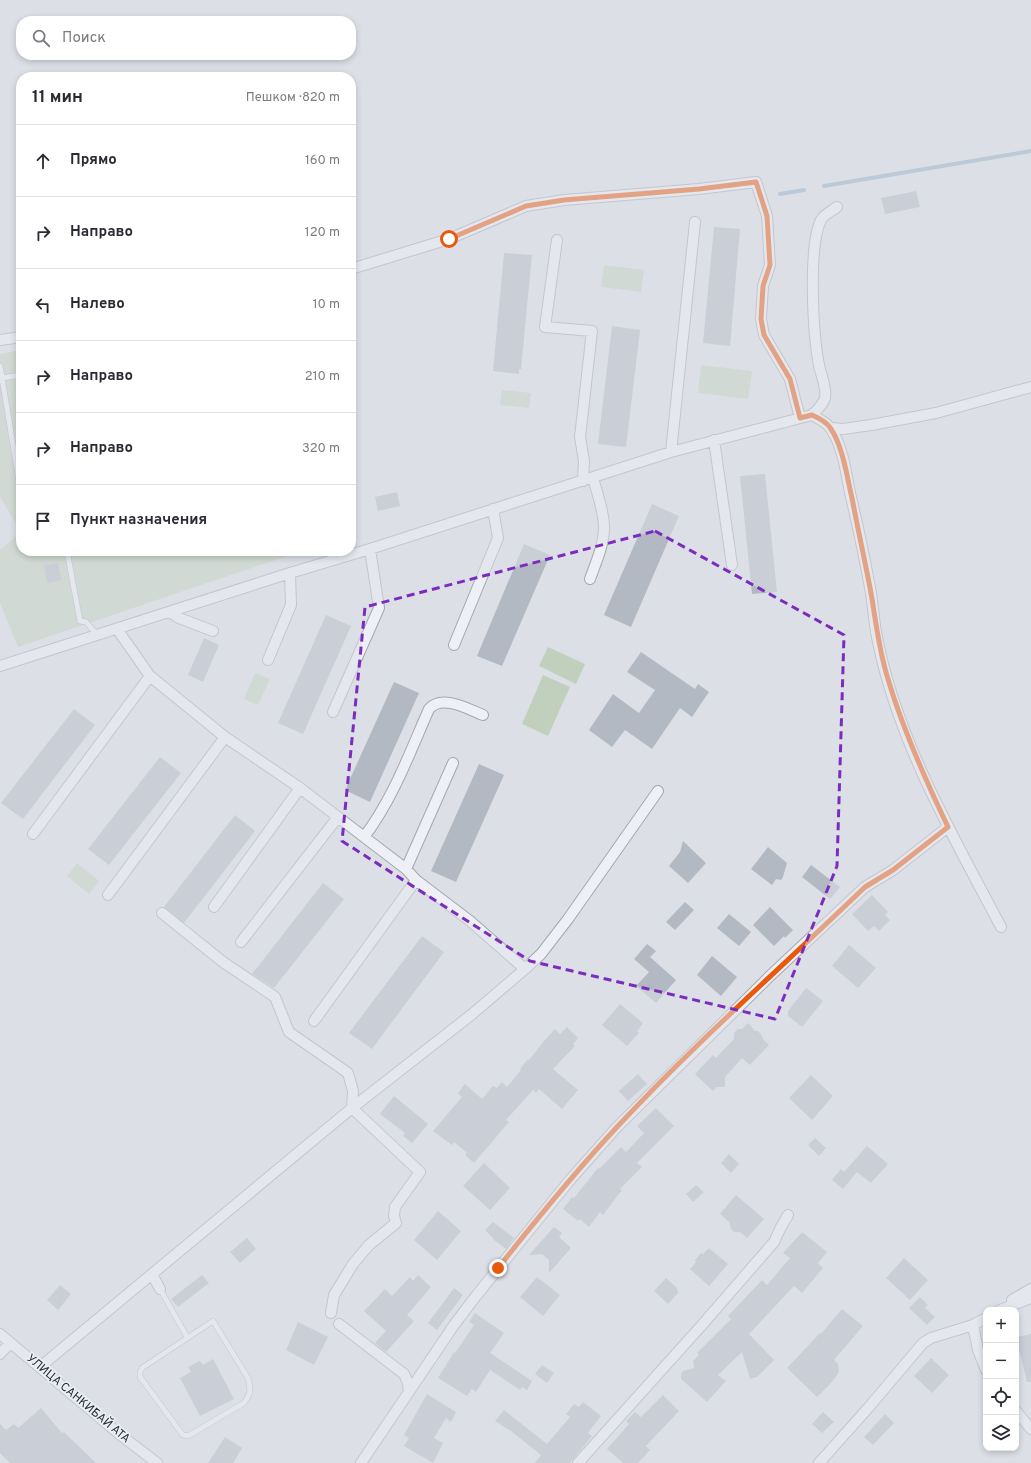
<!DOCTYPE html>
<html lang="ru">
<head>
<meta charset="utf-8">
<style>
  body { margin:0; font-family:Overpass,sans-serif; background:#f7f7f7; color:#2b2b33 }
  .controls { position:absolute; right:12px; bottom:12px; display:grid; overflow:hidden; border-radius:8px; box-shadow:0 2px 6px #0003 }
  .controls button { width:36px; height:36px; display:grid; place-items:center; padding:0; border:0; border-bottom:1px solid #e1e1e2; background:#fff; color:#2b2b33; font:20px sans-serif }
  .stop { position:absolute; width:12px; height:12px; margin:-9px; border:3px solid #ea580c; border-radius:50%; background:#fff }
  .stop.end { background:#ea580c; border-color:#fff; box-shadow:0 1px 4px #0008 }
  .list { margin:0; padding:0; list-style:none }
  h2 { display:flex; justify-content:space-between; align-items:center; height:52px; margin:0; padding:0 16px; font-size:17px }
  h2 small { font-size:13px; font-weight:400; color:#7c7c81 }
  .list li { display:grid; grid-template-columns:26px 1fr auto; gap:12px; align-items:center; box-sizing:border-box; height:72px; padding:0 16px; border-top:1px solid #e1e1e2 }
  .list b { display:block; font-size:15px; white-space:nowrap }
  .list em { font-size:13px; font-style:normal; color:#7c7c81 }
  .icon { flex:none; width:22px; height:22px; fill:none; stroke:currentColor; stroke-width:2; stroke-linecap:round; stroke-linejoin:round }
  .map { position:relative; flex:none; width:1031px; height:1463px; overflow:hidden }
  .search { position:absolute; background:#fff; box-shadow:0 2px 6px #0003; left:16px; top:16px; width:340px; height:44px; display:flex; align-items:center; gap:10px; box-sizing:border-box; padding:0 14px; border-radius:16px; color:#7c7c81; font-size:15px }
  .panel { position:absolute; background:#fff; box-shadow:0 2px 6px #0003; left:16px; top:72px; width:340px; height:484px; border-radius:16px }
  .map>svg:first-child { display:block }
  .green { fill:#c1d0bd }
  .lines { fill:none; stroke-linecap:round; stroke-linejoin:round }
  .stream { stroke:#96adc7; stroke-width:4 }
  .building { fill:#b3b9c3 }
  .service-casing { stroke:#a2a7b0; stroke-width:6 }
  .minor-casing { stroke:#a2a7b0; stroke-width:12 }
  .service { stroke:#eef0f5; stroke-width:5 }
  .minor { stroke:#eef0f5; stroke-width:10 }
  .route { stroke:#ea580c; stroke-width:5 }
  .marked { fill:none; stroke:#7b2cbf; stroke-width:3; stroke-dasharray:8 5; stroke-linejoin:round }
  .labels { text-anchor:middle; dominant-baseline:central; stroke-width:3.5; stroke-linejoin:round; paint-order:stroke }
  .street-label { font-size:12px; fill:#262d3c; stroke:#ebeff4 }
</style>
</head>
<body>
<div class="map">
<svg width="1031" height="1463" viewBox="0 0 1031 1463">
  <rect width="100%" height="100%" fill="#dce0e6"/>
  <path class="green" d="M604,265L644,270L641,292L601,287Z
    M21,350V551H302L18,647L0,603V550L21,532L0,497V354Z
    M701,365L752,371L748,399L698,393Z
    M502,390L531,393L529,408L500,405Z
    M548,647L585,664L576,684L539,666Z
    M255,673L270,679L258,705L244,699Z
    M543,675L570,687L548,736L522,724Z
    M77,863L99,881L89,894L67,876Z"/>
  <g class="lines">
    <path class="stream" d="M824,186L1031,151
      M780,194L804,190"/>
  </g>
  <path class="building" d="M916,191L920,207L885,214L881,198Z
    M714,227L740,229L730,346L703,343Z
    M504,253L532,255L521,369H519V374L493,371Z
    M612,326L640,330L626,447L598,444Z
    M765,474L777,592L752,594L740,476Z
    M397,492L400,506L378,511L375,497Z
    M652,504L679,516L631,627L604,615Z
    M524,544L550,555L502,666L477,656Z
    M58,563L61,580L47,583L44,565Z
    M326,615L351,626L303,734L278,723Z
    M204,638L219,645L203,682L188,675Z
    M641,652L695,689L698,684L709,692L692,717L680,708L652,749L625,730L612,747L589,730L613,694L639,713L655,690L627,672Z
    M394,682L419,693L370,802L345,790Z
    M74,709L95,725L23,819L1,803Z
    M160,757L181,773L109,865L88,849Z
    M479,764L504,775L456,882L431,871Z
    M235,815L255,831L184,923L164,907Z
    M683,841L706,863L688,883L669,866L680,852Z
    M768,847L787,863L783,877L781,880L776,879L772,885L751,869Z
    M811,865L840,887L830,899L802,877Z
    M323,883L344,899L274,988L252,974Z
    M872,895L888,912L885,915L890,920L879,931L874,926L868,931L852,914Z
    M685,902L694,910L675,930L666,922Z
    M770,907L793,930L785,938L784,936L774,946L753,925Z
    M729,914L751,932L739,946L717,928Z
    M422,936L444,952L372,1049L349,1033Z
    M647,944L656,951L650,957L676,980L656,1003L636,986L649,972L634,959Z
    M849,945L876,968L858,988L832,966Z
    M712,956L737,977L721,996L697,975Z
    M806,988L823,1001L802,1027L788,1016V1011Z
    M620,1004L643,1023L637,1031L639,1033L627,1046L602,1025Z
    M748,1023L755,1031H758L762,1036L763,1039L769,1045L750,1065L742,1058L725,1077V1087H717L713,1091L695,1074L713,1055L716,1058L734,1039V1033L738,1029H742Z
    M567,1027L578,1038L573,1044L575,1046L553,1069L578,1090L562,1109L539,1089L536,1093L533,1090L506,1120L509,1122L474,1163L466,1156V1152L454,1142L452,1145L433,1131L462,1097L458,1093L465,1084L482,1099L493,1086L497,1088L502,1082L507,1087L521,1070L520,1069L528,1059L529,1060L544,1041L555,1029L560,1034Z
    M638,1074L647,1084L628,1101L619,1091Z
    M811,1075L833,1096L812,1120L789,1098Z
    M394,1096L428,1124L412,1143L403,1136L405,1133L380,1114Z
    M656,1108L674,1126L637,1163L642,1167L620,1189L622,1190L603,1215L600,1212L589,1227L580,1219L578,1221L563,1209L572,1197L574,1198L598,1168L599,1169L621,1147L626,1152L644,1133L637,1126Z
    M815,1138L826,1148L819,1156L808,1145Z
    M867,1146L888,1164L871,1183L857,1172L843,1189L832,1180L841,1169L844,1172Z
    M729,1154L739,1164L731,1173L721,1163Z
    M484,1163L510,1188L490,1210L463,1186Z
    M696,1185L704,1192L693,1202L686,1194Z
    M736,1195L764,1219L747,1238L740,1232H734L731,1229L729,1222L720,1214Z
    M438,1211L461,1231L437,1260L414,1240Z
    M493,1222L514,1238L506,1249L493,1239V1238L485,1230Z
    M554,1227L562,1233L559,1237L571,1248L549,1273V1260L542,1254L529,1255Z
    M802,1232L827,1252L818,1263L823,1268L802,1293L794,1286L749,1334L774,1360L757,1377L750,1379L742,1352L718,1375L726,1381L707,1402L681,1379V1374L683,1371L694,1368L693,1361L699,1355L697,1353L731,1319L728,1316L762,1280L767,1285L790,1258L783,1253Z
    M247,1238L256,1249L240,1263L230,1252Z
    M709,1248L728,1264L709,1286L690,1269L696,1262L695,1260L701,1253L703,1254Z
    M904,1258L928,1280L910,1300L886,1278Z
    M202,1275L209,1283L178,1307L171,1299Z
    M418,1275L431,1287L407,1315L414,1321L386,1352L375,1343L386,1331L364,1311L385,1289L392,1296L410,1277L413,1281Z
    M537,1277L560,1295L543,1316L520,1297Z
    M666,1278L677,1288L678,1293L668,1304L654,1291Z
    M60,1285L71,1294L58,1310L47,1300Z
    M454,1288L463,1295L437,1330L428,1323Z
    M920,1297L928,1305L925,1308L935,1317L927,1325L909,1308Z
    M842,1309L863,1326L834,1360L838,1364L839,1372L832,1382L817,1397L787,1368L820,1333L821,1334Z
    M475,1313L504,1333L490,1353L532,1381L527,1390L522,1387L520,1390L490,1370L476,1392L472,1389L467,1396L438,1378L454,1352L455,1353L474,1325L469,1322Z
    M298,1322L328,1337L314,1365L286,1350Z
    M1031,1334V1382H1027L1016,1337Z
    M931,1358L949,1375L932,1393L914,1376Z
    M213,1359L234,1399L200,1416L180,1378L191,1372L188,1367L200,1361L203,1365Z
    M542,1365L554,1373L547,1383L535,1374Z
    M427,1394L456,1412L451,1422L446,1418L434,1438L443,1443L433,1463L404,1446L409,1438L404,1435Z
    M663,1395L679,1411L646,1446L650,1450L638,1463H623L607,1449L629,1424L626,1421L635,1412L641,1417Z
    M583,1402L601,1416L588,1433L592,1436L570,1463H535L541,1455L511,1431L495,1421L504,1410L547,1444L570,1417L566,1414L574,1404L579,1407Z
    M41,1408L62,1433L64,1432L96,1463H10L0,1453V1424L6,1430L14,1424L18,1428Z
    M823,1412L834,1422L822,1433L812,1424Z
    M885,1414L894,1423L873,1445L864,1437Z
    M225,1437L242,1448L233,1463H208Z"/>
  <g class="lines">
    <g class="service-casing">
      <path id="service" d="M0,366L21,493
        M2,378L21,375
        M67,551L80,621L86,622L97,635
        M160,1289L187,1337
        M213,1321L248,1378C251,1389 251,1394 244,1403L188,1436L183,1435L140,1377V1372L142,1368Z"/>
    </g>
    <g class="minor-casing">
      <path id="minor" d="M557,240L545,327L592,331L580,437L584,461L583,481
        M351,269L449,239L526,206L564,200L699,189L756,182L767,216L770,265L763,286L761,319L764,335L790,379L800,418
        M0,340L21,337
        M812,415C819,419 827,422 831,429C843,447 846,472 850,493C858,526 865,560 871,593C873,606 874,620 876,632C895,737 952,834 1001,927
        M831,428L843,429L871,425L936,413L1031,387
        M714,440L732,565
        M671,452L695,222
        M590,579C596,562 604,545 604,527C604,511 597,493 593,478
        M170,612L179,618L213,631
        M117,629L150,676L225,737L300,788L406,869L416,880L470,921L525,969
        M454,645L498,538L493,509
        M268,660L291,605L290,573
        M0,666L290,573L370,549L671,452L812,415C817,410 823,405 825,398C827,387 821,376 819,365C813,335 808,246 821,220C824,214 832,211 837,207
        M333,712L379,608L370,549
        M33,834L150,676
        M364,837C393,799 410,752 429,709C442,694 468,709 483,715
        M406,869L453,763
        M108,895L225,737
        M214,907L300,788
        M162,913L223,962L275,997L289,1032L348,1073L353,1091L352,1108L420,1172L395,1207L394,1216L396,1223L369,1245L353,1264L334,1295L331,1313
        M241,942L338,817
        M314,1021L416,880
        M152,1274L160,1289
        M1012,1300L1031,1289
        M1000,1310L1031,1298
        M339,1324L404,1374L408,1383L409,1392
        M973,1325L978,1350L986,1370
        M0,1334L118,1433L157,1463
        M0,1354L10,1343
        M40,1367L352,1108L471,1015L525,969L541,954L568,919L658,791
        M1016,1411L1031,1429
        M361,1463L454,1325L476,1296L570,1180L617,1127L771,975L865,887L893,870L948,827
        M578,1463L702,1325L774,1242L781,1227L788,1215
        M819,1463L869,1407L923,1343L931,1338L973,1325L986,1318"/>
    </g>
    <use href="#service" class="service"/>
    <use href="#minor" class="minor"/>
  </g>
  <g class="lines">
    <path class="route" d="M449,239L526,206L564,200L699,189L756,182L767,216L770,265L763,286L761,319L764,335L790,379L800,418L812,415C819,418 827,422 831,429C843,447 847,477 852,498C858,530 865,561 871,593C876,622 879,651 888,679C903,730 925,779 948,827L893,870L865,887C782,967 695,1043 617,1127C575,1172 536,1220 498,1268"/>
  </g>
  <path d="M0 0H1031V1463H0ZM655,531L844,635L837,866L775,1019L530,961L342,841L365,607Z" fill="#dce0e6" fill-opacity=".55" fill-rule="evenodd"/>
  <path class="marked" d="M655,531L844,635L837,866L775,1019L530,961L342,841L365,607Z"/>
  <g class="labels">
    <g class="street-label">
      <text transform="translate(78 1399) rotate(40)">УЛИЦА САНКИБАЙ АТА</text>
    </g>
  </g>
</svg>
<div class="controls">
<button>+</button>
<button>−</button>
<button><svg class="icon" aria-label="locate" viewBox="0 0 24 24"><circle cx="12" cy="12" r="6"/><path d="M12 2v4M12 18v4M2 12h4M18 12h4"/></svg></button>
<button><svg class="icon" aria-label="layers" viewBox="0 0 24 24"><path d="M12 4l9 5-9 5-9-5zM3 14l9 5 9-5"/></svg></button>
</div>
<div class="stop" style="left:449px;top:239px"></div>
<div class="stop end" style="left:498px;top:1268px"></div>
<div class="search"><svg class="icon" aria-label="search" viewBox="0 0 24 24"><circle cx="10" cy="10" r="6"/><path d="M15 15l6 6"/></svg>Поиск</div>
<section class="panel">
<h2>11 мин<small>Пешком · 820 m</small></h2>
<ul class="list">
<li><svg class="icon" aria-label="ahead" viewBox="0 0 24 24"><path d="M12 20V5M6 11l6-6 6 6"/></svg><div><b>Прямо</b></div><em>160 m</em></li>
<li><svg class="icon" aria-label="right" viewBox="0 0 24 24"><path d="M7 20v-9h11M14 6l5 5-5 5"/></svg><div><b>Направо</b></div><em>120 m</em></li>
<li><svg class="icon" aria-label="left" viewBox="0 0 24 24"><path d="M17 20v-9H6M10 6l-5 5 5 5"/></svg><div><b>Налево</b></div><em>10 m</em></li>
<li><svg class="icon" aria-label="right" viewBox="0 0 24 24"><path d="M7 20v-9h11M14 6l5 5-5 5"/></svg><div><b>Направо</b></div><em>210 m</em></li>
<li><svg class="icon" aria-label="right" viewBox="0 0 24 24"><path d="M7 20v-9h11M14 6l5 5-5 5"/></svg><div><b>Направо</b></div><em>320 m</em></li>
<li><svg class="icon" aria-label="arrive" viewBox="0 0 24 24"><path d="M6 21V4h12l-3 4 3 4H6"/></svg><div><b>Пункт назначения</b></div></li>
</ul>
</section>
</div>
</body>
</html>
